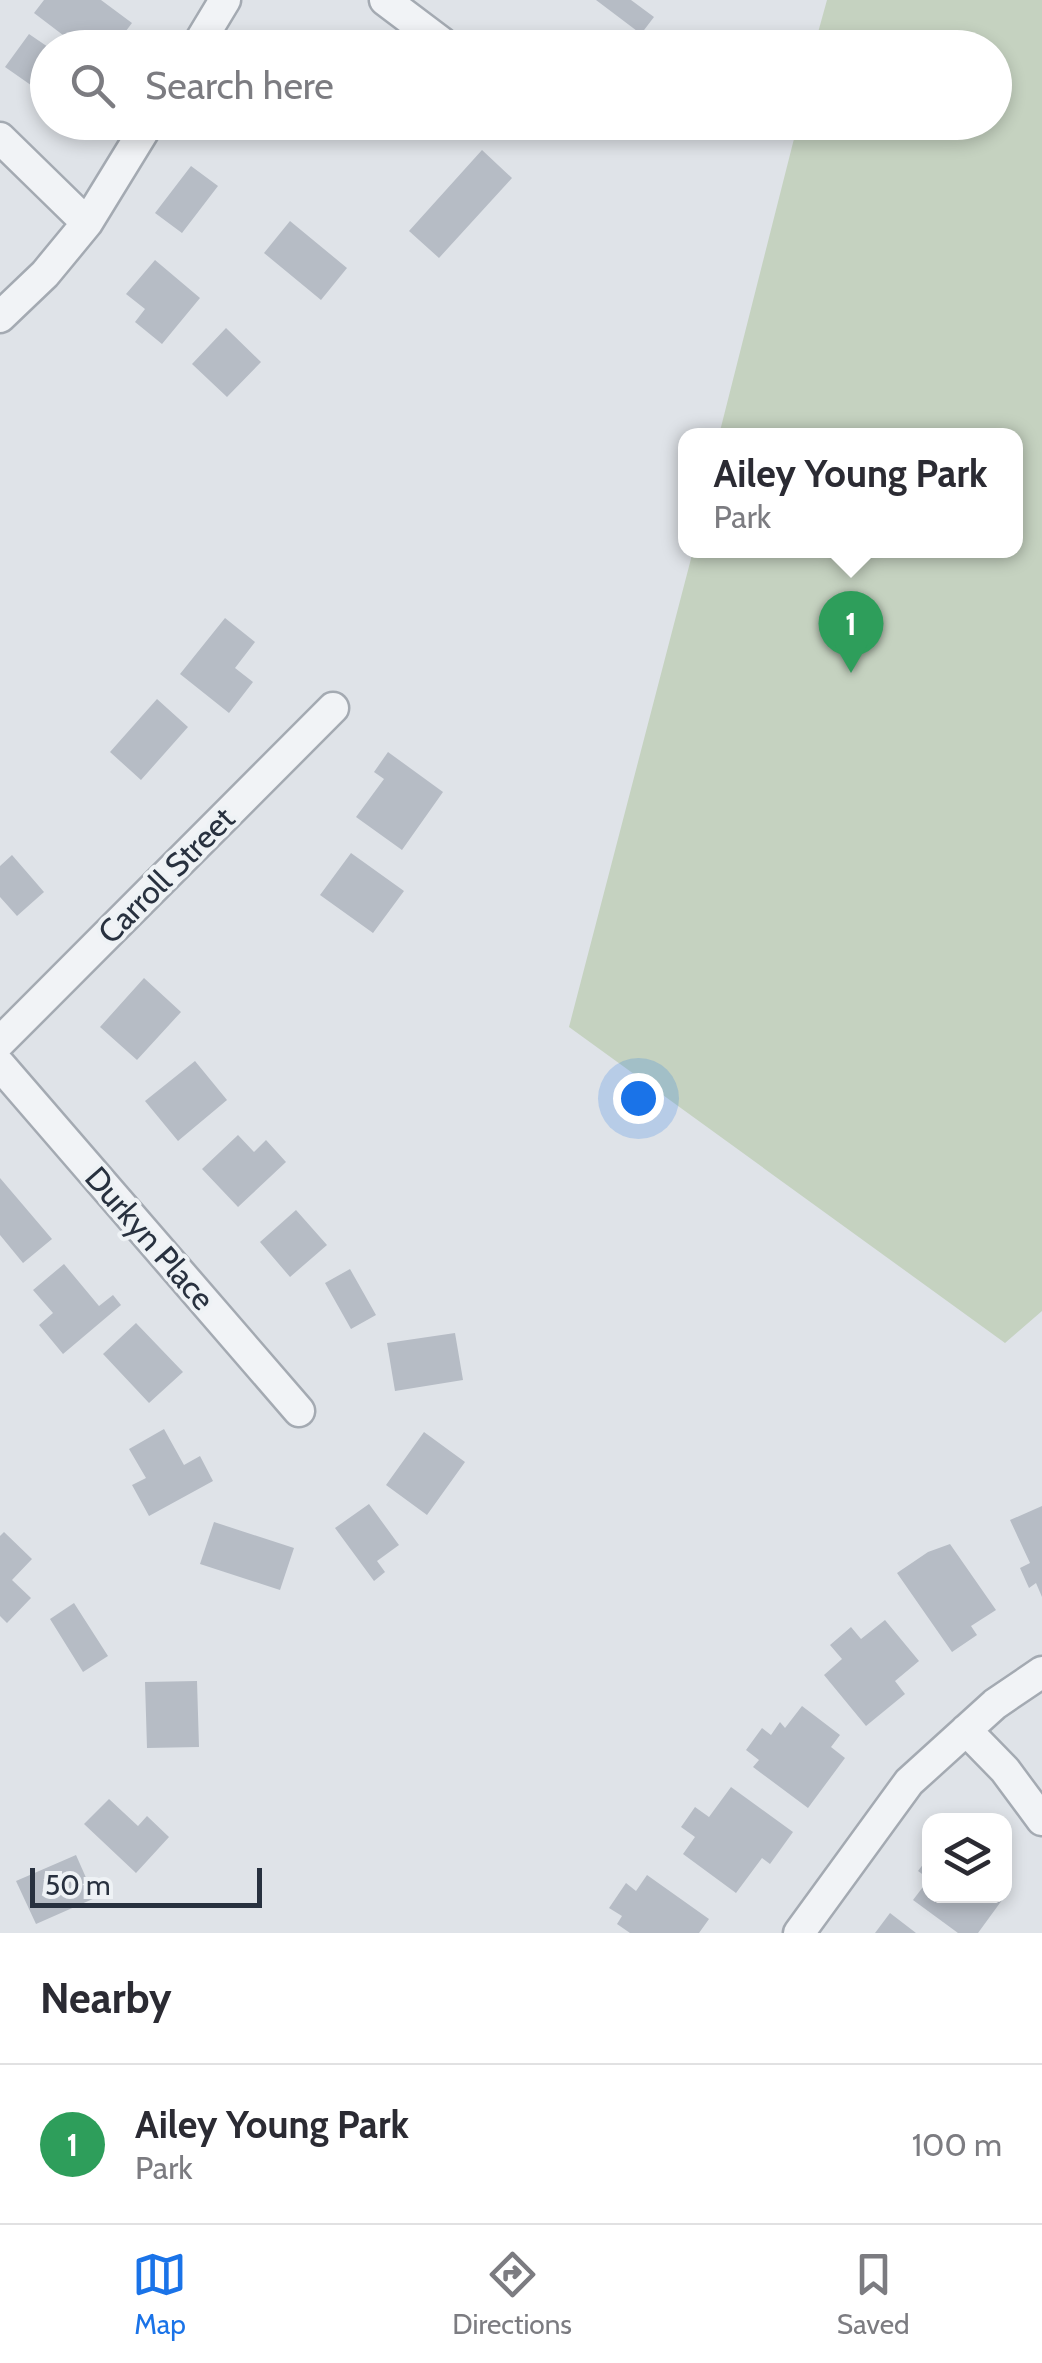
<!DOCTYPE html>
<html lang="en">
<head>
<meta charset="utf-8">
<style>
  body { margin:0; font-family:Cabin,sans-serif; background:#f7f7f7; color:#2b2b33 }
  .controls { position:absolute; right:30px; bottom:30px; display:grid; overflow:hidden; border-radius:20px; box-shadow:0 5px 15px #0003 }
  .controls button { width:90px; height:90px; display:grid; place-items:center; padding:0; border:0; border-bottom:2px solid #e1e1e2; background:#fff; color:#2b2b33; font:50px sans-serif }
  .scale { position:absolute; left:30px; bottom:25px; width:232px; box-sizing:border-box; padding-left:10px; border:5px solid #28313f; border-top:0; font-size:28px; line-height:35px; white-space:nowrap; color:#28313f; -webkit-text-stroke:8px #eef2f5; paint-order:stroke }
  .you { position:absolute; left:638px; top:1098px; width:35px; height:35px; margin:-25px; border:8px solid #fff; border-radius:50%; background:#1a73e8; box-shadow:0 0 0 15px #1a73e833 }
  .badge { display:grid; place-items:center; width:65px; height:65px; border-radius:50%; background:#1a73e8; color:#fff; font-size:32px; font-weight:700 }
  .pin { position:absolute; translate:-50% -82px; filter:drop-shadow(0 2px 5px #0008) }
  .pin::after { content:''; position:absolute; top:52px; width:35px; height:30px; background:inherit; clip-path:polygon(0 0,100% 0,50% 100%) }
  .popup { position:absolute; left:678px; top:428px; width:345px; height:130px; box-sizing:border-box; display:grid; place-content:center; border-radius:20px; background:#fff; filter:drop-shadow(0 2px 8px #0005); font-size:32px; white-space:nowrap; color:#7c7c81 }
  .popup b { font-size:38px; color:#2b2b33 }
  .popup::after { content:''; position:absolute; left:50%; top:100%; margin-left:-20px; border:20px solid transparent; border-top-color:#fff }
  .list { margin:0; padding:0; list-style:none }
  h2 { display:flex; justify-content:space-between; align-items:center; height:130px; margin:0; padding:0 40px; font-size:42px }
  h2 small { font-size:32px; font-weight:400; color:#7c7c81 }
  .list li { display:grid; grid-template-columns:65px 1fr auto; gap:30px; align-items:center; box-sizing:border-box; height:160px; padding:0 40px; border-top:2px solid #e1e1e2 }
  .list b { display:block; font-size:38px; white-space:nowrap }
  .list p { margin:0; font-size:32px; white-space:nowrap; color:#7c7c81 }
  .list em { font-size:32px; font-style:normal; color:#7c7c81 }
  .icon { flex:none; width:55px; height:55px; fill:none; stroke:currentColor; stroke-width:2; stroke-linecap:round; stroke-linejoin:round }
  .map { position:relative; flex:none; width:1042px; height:1933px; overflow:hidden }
  .search { position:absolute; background:#fff; box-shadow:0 5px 15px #0003; left:30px; right:30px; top:30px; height:110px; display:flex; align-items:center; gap:25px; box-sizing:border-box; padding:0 35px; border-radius:55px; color:#7c7c81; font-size:38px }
  .sheet { height:290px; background:#fff }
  nav { display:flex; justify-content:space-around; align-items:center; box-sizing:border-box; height:140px; border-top:2px solid #e1e1e2; background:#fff; font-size:28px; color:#7c7c81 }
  nav a { display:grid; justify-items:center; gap:5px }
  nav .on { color:#1a73e8 }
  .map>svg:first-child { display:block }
  .green { fill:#c5d2c0 }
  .building { fill:#b6bcc5 }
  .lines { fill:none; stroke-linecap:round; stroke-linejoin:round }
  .street-casing { stroke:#a4aab2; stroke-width:35 }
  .street { stroke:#f1f3f6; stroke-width:30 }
  .labels { text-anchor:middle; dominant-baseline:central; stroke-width:8; stroke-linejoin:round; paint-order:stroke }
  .street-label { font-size:32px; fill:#28313f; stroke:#eef2f5 }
</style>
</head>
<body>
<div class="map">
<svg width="1042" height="1933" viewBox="0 0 1042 1933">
  <rect width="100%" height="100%" fill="#dfe3e8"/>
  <path class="green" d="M827,0H1042V1311L1005,1343L569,1027L693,551L1016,550V436L719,435L798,123L994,122V48L814,47Z"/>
  <path class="building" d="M44,0H101L132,23L113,48H80L34,13Z
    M596,0H631L654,17L641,34Z
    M29,34L48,47V97L5,67Z
    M482,150L512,178L439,258L409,231Z
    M191,166L218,186L182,233L155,213Z
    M290,221L347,268L321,300L264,253Z
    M155,260L200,298L162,344L135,322L145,309L126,294Z
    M226,328L261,362L227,397L192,364Z
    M225,618L255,642L235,668L253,682L229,713L180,674Z
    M157,699L188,727L141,780L110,752Z
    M388,752L443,792L402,850L356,817L384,779L374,772Z
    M351,853L404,891L373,933L320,895Z
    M12,855L44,892L17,916L0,897V866Z
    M144,978L181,1012L137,1060L100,1027Z
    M195,1061L227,1100L178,1141L145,1101Z
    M238,1135L254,1152L266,1140L286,1162L238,1207L202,1169Z
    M0,1178L52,1239L23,1263L0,1235Z
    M296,1210L327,1245L290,1277L260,1242Z
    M64,1264L99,1306L113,1295L121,1305L63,1354L39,1325L53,1313L33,1290Z
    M350,1269L376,1315L351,1329L325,1283Z
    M136,1323L183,1372L149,1403L103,1354Z
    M455,1333L463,1380L395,1391L387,1343Z
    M164,1429L184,1465L200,1456L213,1481L149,1516L132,1485L146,1478L129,1449Z
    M424,1432L465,1462L427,1515L386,1485Z
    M369,1504L399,1545L377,1561L385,1572L374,1581L335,1528Z
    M1042,1506V1597L1036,1583L1029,1588L1020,1568L1030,1563L1010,1520Z
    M214,1522L294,1548L280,1590L200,1564Z
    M4,1532L32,1559L12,1580L31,1598L7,1623L0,1616V1536Z
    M950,1544L996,1610L971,1626L977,1635L952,1652L897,1573L928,1552Z
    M74,1603L108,1656L83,1672L50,1619Z
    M885,1620L919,1661L895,1681L905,1694L866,1726L824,1675L842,1659L830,1645L851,1627L861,1639Z
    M197,1681L199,1747L147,1748L145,1682Z
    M802,1706L840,1735L831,1747L845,1758L808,1808L753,1767L759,1760L746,1750L762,1728L771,1735L780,1722L785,1728Z
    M731,1787L793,1832L770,1864L762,1858L736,1893L683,1854L695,1837L681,1827L695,1807L709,1817Z
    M109,1799L138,1826L147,1816L169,1837L136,1873L84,1824Z
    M76,1855L95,1898L36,1924L16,1881Z
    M930,1855V1896H1005L978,1933H958L913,1900L929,1879L918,1871Z
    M647,1875L709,1919L699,1933H630L617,1924L622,1916L609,1908L626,1883L636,1891Z
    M890,1913L916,1933H875Z"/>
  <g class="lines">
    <g class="street-casing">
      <path id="street" d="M385,0L442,43
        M196,48L225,0
        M0,138L87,223
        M0,317L45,274L87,223L149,122
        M0,1042L333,708
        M0,1065L299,1411
        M966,1730L1005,1770L1042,1820
        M799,1933L909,1782L995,1704L1042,1672"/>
    </g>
    <use href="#street" class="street"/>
  </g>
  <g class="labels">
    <g class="street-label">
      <text transform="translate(166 875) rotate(-45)">Carroll Street</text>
      <text transform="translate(150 1238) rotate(49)">Durkyn Place</text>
    </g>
  </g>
</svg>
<div class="controls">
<button><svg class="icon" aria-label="layers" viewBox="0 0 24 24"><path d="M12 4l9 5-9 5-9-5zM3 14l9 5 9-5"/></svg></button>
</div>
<div class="scale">50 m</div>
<div class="you"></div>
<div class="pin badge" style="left:851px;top:673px;background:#2e9e5b">1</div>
<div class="popup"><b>Ailey Young Park</b>Park</div>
<div class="search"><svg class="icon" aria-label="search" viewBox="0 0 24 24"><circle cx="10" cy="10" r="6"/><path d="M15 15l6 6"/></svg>Search here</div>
</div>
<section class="sheet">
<h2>Nearby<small></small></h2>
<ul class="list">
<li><span class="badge" style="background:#2e9e5b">1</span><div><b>Ailey Young Park</b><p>Park</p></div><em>100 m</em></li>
</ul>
</section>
<nav>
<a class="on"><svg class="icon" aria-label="map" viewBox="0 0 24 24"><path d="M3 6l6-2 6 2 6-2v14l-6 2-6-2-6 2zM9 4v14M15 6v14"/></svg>Map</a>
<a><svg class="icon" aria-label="directions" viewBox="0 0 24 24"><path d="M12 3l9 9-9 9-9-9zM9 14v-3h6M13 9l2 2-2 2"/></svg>Directions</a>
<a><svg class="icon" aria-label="saved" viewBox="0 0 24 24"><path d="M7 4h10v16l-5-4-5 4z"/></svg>Saved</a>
</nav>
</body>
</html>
